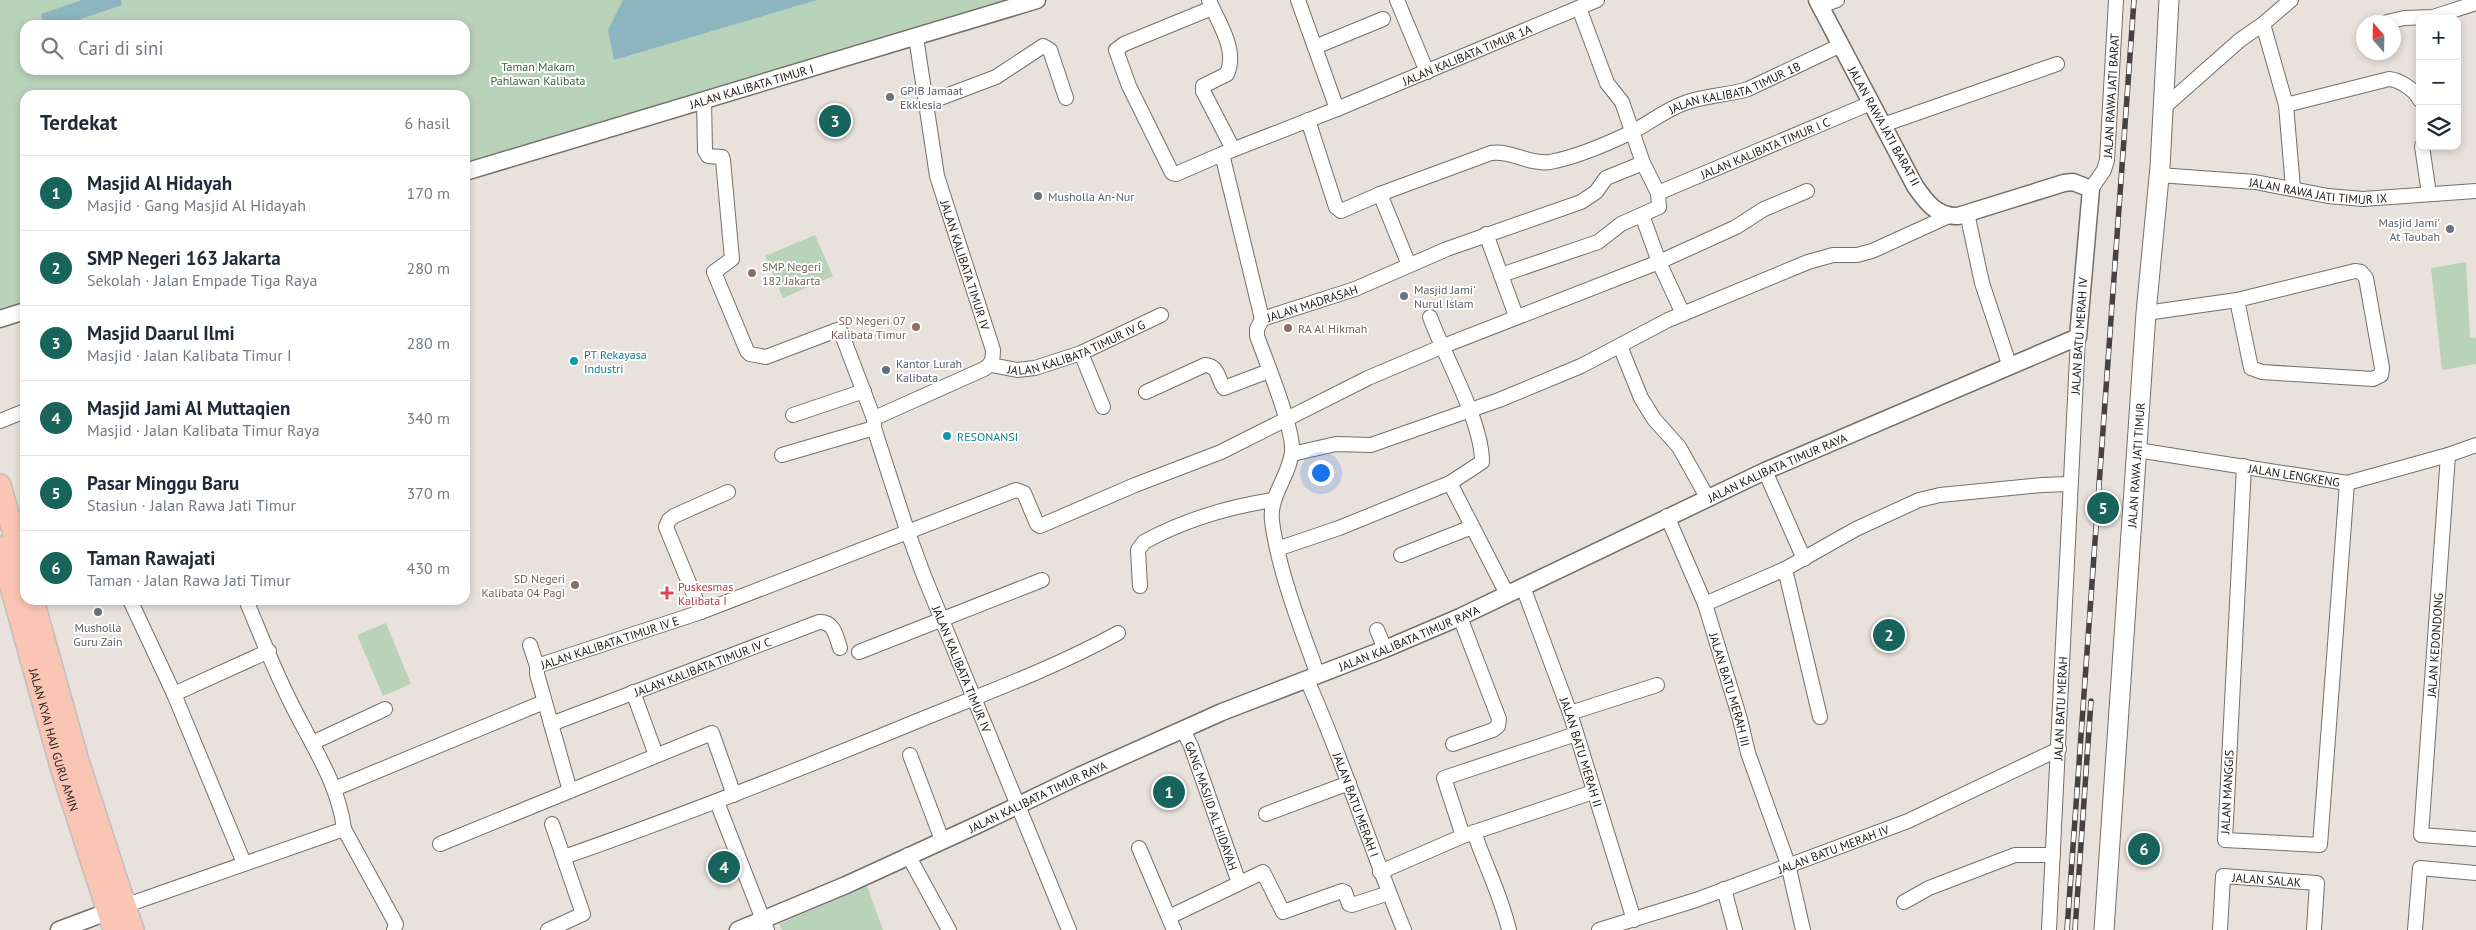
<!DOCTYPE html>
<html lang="id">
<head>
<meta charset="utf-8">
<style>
  body { margin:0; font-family:"PT Sans",sans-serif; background:#f2f2f3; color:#1f2937 }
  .controls { position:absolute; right:15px; top:15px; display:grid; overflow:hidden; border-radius:10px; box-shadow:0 2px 8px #0003 }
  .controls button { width:45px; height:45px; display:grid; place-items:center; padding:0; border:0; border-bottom:1px solid #e0e1e3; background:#fff; color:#1f2937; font:25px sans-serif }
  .compass { position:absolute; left:2356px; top:15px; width:45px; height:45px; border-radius:50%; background:#fff; box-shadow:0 2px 8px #0003; rotate:340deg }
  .you { position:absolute; left:1320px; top:472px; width:18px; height:18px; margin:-12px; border:4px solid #fff; border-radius:50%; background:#1a73e8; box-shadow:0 0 0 8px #1a73e833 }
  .badge { display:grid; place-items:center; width:32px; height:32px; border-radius:50%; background:#18635b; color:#fff; font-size:16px; font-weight:700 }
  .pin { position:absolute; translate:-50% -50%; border:2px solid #fff; box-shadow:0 1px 5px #0006 }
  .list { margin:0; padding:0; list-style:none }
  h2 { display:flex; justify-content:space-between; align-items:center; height:65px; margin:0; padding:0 20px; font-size:21px }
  h2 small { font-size:16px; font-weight:400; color:#747a83 }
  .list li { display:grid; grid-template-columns:32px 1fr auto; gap:15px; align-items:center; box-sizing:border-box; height:75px; padding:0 20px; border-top:1px solid #e0e1e3 }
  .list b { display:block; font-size:19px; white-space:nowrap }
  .list p { margin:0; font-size:16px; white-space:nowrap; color:#747a83 }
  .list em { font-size:16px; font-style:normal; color:#747a83 }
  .icon { flex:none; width:28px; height:28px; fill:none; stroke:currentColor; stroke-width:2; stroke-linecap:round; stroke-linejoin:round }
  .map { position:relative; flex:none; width:2476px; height:930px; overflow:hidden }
  .search { position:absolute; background:#fff; box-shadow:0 2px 8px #0003; left:20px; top:20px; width:450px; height:55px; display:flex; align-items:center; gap:12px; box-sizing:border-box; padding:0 18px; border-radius:15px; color:#747a83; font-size:19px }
  .panel { position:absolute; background:#fff; box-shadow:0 2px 8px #0003; left:20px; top:90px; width:450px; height:515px; border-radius:15px }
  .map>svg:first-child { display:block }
  .green { fill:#b9d3bb; fill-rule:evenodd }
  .water { fill:#8cb5bf }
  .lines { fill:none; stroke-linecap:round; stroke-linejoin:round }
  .minor-casing { stroke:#756f69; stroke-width:16 }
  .tertiary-casing { stroke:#756f69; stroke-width:19 }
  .secondary-casing { stroke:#756f69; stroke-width:21 }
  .primary-casing { stroke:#bfbfbe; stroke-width:24 }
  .minor { stroke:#fff; stroke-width:14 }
  .tertiary { stroke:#fff; stroke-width:16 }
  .secondary { stroke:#fff; stroke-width:19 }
  .primary { stroke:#fac5b4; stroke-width:21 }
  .rail-casing { stroke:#464240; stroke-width:5.5 }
  .rail { stroke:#fff; stroke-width:4; stroke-dasharray:11; stroke-linecap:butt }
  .worship-dot { fill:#6b7280; stroke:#fff; stroke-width:2 }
  .education-dot { fill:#8d6e63; stroke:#fff; stroke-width:2 }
  .culture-dot { fill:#0f9aa8; stroke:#fff; stroke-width:2 }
  .service-dot { fill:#5c6f8a; stroke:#fff; stroke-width:2 }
  .health-dot { fill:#e0444e; stroke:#fff; stroke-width:2 }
  .labels { text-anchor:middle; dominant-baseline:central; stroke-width:4; stroke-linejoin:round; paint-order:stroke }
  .street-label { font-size:12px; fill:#1c1a18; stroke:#fff }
  .park-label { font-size:12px; fill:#38633e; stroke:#fff }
  .worship-label { font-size:12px; fill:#5b616d; stroke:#fff; text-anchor:start }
  .education-label { font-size:12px; fill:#785e54; stroke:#fff; text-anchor:start }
  .culture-label { font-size:12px; fill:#0d838f; stroke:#fff; text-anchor:start }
  .service-label { font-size:12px; fill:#4e5e75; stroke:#fff; text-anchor:start }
  .health-label { font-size:12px; fill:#be3a42; stroke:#fff; text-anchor:start }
</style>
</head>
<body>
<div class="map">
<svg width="2476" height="930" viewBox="0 0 2476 930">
  <rect width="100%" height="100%" fill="#e9e1db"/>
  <path class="green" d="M0,0H1033L465,173V95H25V311L0,319ZM25,25H465V70H25Z
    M815,235L833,276L783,298L765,256Z
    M2466,262L2470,337L2476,338V364L2442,370L2431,268Z
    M386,623L411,684L383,696L357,635Z
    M867,886L883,930H782L779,924Z"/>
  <path class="water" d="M82,0H121L122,5L62,25H44L41,14Z
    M623,0H817L614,60L608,30Z"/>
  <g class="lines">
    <g class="minor-casing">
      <g id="minor">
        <path d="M1209,0C1218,23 1238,49 1227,74L1203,86V91L1233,149"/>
        <path d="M1298,0L1337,109"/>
        <path d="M1397,0L1427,72"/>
        <path d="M1821,6L1837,0"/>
        <path d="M1212,8L1124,44L1116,50L1129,86L1172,173L1176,174L1222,154"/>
        <path d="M2387,22L2404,18L2433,17L2476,3"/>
        <path d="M2263,24L2286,105L2293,188"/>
        <path id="s1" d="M916,37L937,176L993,350C993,359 992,364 984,369L879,416L874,419V428L907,530L924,576L1069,930"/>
        <path d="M1315,47L1383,19"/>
        <path d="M704,100L705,151L708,156L722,157L723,160L732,259L714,272L747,351L750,354L766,357L837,330L841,332L874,419"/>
        <path d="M927,103L996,77L1043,46L1050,50L1066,98"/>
        <path d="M2286,105L2389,79C2400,80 2415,90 2420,100"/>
        <path d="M2163,108L2240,40L2263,24L2291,0"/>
        <path id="s2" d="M1308,120L1336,207L1341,211L1380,194L1491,153C1512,150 1529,165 1550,162C1577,157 1607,144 1632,132C1649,123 1664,111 1682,104C1704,95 1726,96 1748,89L1839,46"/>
        <path d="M1883,125L2057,64"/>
        <path d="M2422,146L2429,194"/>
        <path id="s3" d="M2159,175L2255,182L2328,196L2363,199L2476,191"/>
        <path id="s4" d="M2091,189L2104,170L2107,160L2116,0"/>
        <path id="s5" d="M1658,193L1871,103"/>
        <path d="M1380,194L1409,265"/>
        <path d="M1967,213L1982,283L2010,367"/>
        <path d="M1642,215L1659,262L1683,314"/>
        <path d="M1486,234L1516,316"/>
        <path d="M1501,275L1598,242L1621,224L1659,207L1658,193L1643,163L1622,102L1607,83L1579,8"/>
        <path d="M2146,313L2237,300L2355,271L2361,272L2366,278L2382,368L2381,375L2373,379L2262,372L2251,368L2237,300"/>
        <path id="s6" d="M1262,319L1222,154L1337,109L1597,0"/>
        <path d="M1620,346L1641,398L1654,419L1679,447L1707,497"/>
        <path d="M1081,353L1103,407"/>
        <path id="s7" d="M991,365L1017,370L1035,368L1081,353L1161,315"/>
        <path d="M1146,392L1205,365C1219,366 1217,378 1224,388L1269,371"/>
        <path d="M793,415L864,391"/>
        <path d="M0,421L25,411"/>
        <path id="s8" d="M2137,450L2347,483L2448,455L2476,445"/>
        <path d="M1292,454L1336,444L1371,445L1499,400L1581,366L1668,320L1808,262L1833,255H1857L1872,251L1949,216"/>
        <path d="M782,455L874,428"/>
        <path d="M2448,455L2421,835L2476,839"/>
        <path d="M2244,466L2225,840L2320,845L2347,483"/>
        <path d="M1765,471L1804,559"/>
        <path d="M1450,483L1507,594"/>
        <path id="s9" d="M1667,516L1705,604L1740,719L1748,753L1788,864L1803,930"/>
        <path d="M1277,549L1339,528L1450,483L1482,462C1482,421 1445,358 1430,317"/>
        <path d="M1401,555L1472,527"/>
        <path d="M1785,569L1820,717"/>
        <path d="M1140,586L1138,550L1144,542C1184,520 1228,507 1273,500"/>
        <path id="s10" d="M1523,587L1570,713L1634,920"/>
        <path d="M130,600L174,694L244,863"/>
        <path d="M1705,604L1785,569L1856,529L1919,500L1940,495L2042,485L2070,484"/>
        <path d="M701,612L666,527L669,520L674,516L728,492"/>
        <path d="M1377,630L1385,649"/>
        <path d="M530,645L537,666"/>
        <path d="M859,652L1042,580"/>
        <path id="s11" d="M1318,675C1301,629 1278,569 1272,521C1269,496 1289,477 1292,452C1294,429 1266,361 1257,336V329L1262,319L1355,289L1447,249L1581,202L1596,192L1606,178L1643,163"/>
        <path id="s12" d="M1307,680C1344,762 1370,847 1404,930"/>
        <path d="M633,692L656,755"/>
        <path d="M174,694L269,651"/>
        <path d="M1570,713L1657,685"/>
        <path id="s13" d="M551,724L819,622C834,621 836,636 840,648"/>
        <path id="s14" d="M1183,730L1191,746L1239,883"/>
        <path d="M312,743L385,709"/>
        <path d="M1453,744L1493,730L1498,726L1499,719L1460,617"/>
        <path d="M910,755L942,840"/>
        <path d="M334,789L544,702"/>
        <path id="s15" d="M570,791L537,674V666L701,612L1016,490L1024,493L1037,524L1040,526L1135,485L1221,452L1368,378L1441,347L1659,262L1736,227L1764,209L1807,191"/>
        <path d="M717,802L767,930"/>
        <path d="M1266,814L1349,783"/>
        <path d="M344,829L396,924L394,930"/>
        <path d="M1474,832C1485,865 1501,895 1509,930"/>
        <path d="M1463,836L1444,778L1576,734"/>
        <path d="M440,844L712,733L734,795"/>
        <path d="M1139,848L1174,930"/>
        <path d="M908,855L949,930"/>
        <path d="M564,857C681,816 796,771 910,724C978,696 1055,668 1118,633"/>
        <path d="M1380,872L1463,836L1593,792"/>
        <path d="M1724,889L1735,930"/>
        <path d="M1904,902L1929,888L2015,855H2053"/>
        <path d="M124,906L344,829C338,781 309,741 289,699C273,667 260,633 246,600"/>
        <path d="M1169,917L1263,872L1283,912L1342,891L1345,892L1349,904L1352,905L1389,893"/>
        <path d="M548,930L583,914L552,824"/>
        <path id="s16" d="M1599,930L1696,900L1908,821L2059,749"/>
        <path id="s17" d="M2049,930L2078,337"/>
        <path id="s18" d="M2220,930L2223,876L2317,883L2314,930"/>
        <path d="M2415,930L2420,868L2476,873"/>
      </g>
    </g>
    <g class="tertiary-casing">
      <g id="tertiary">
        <path id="s19" d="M465,172L1037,0"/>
        <path d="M0,319L25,311"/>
        <path d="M59,930L118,908"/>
        <path id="s20" d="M738,930L846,885L977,825L1079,776L1222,712L1385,649L1460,617L1765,471L2078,337L2091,189L2073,182L2064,183L1958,216C1937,217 1926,202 1915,186L1817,0"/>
      </g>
    </g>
    <g class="secondary-casing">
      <g id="secondary">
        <path id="s21" d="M2104,930L2146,313L2160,167L2169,0"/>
      </g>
    </g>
    <g class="primary-casing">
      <g id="primary">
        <path d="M0,485L25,573"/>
        <path id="s22" d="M0,547L61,767L114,930"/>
        <path d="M33,600L78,761L133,930"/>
      </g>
    </g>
    <use href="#minor" class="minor"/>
    <use href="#tertiary" class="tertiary"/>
    <use href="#secondary" class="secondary"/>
    <use href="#primary" class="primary"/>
    <g class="rail-casing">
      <path id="rail" d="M2067,930L2134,0
        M2075,930L2091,701"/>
    </g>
    <use href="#rail" class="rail"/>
  </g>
  <g class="worship-dot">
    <circle cx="890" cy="97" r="5"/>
    <circle cx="1038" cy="196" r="5"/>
    <circle cx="2450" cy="229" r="5"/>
    <circle cx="1404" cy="296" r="5"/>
    <circle cx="98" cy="612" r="5"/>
  </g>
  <g class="education-dot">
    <circle cx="752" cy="273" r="5"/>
    <circle cx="916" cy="327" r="5"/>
    <circle cx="1288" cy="328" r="5"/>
    <circle cx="575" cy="585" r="5"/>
  </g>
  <g class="culture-dot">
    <circle cx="574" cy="361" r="5"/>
    <circle cx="947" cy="436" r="5"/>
  </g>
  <circle class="service-dot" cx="886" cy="370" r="5"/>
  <path class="health-dot" d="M664.5 585.5h5v5h5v5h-5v5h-5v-5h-5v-5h5z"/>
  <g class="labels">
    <g class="street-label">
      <text stroke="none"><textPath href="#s6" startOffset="434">JALAN KALIBATA TIMUR 1A</textPath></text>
      <text stroke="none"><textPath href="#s19" startOffset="299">JALAN KALIBATA TIMUR I</textPath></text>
      <text stroke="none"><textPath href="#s2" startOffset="519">JALAN KALIBATA TIMUR 1B</textPath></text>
      <text stroke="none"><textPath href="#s4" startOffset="98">JALAN RAWA JATI BARAT</textPath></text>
      <text transform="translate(1884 126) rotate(61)">JALAN RAWA JATI BARAT II</text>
      <text stroke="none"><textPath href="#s5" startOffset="116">JALAN KALIBATA TIMUR I C</textPath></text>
      <text stroke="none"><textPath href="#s3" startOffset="160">JALAN RAWA JATI TIMUR IX</textPath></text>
      <text stroke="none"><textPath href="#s1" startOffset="234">JALAN KALIBATA TIMUR IV</textPath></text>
      <text stroke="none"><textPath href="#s11" startOffset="426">JALAN MADRASAH</textPath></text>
      <text transform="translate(2079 336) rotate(-86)">JALAN BATU MERAH IV</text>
      <text stroke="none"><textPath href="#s7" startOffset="90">JALAN KALIBATA TIMUR IV G</textPath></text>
      <text stroke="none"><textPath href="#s21" startOffset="466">JALAN RAWA JATI TIMUR</textPath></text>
      <text stroke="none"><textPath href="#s20" startOffset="1138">JALAN KALIBATA TIMUR RAYA</textPath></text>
      <text stroke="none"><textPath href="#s8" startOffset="159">JALAN LENGKENG</textPath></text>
      <text stroke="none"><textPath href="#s20" startOffset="732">JALAN KALIBATA TIMUR RAYA</textPath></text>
      <text stroke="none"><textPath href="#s15" startOffset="206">JALAN KALIBATA TIMUR IV E</textPath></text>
      <text transform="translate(2435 645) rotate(-86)">JALAN KEDONDONG</text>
      <text stroke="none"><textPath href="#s13" startOffset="162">JALAN KALIBATA TIMUR IV C</textPath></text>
      <text stroke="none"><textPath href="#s1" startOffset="732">JALAN KALIBATA TIMUR IV</textPath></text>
      <text stroke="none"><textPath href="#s9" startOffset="185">JALAN BATU MERAH III</textPath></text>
      <text stroke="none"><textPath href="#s17" startOffset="222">JALAN BATU MERAH</textPath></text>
      <text stroke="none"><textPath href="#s22" startOffset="200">JALAN KYAI HAJI GURU AMIN</textPath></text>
      <text stroke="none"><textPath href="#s10" startOffset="175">JALAN BATU MERAH II</textPath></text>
      <text transform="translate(2227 792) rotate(-87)">JALAN MANGGIS</text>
      <text stroke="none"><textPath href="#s20" startOffset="328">JALAN KALIBATA TIMUR RAYA</textPath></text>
      <text stroke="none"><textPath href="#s12" startOffset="134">JALAN BATU MERAH I</textPath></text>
      <text stroke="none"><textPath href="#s14" startOffset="81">GANG MASJID AL HIDAYAH</textPath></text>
      <text stroke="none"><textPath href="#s16" startOffset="248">JALAN BATU MERAH IV</textPath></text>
      <text stroke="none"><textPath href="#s18" startOffset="98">JALAN SALAK</textPath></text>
    </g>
    <g class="park-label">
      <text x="538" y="66">Taman Makam<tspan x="538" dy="14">Pahlawan Kalibata</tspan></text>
    </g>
    <g class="worship-label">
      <text x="900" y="90">GPIB Jamaat<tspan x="900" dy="14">Ekklesia</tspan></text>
      <text x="1048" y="196">Musholla An-Nur</text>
      <text x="2440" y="222" text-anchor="end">Masjid Jami'<tspan x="2440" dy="14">At Taubah</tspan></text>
      <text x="1414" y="289">Masjid Jami'<tspan x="1414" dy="14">Nurul Islam</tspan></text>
      <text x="98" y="627" text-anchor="middle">Musholla<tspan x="98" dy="14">Guru Zain</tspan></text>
    </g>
    <g class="education-label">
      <text x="762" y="266">SMP Negeri<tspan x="762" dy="14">182 Jakarta</tspan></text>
      <text x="906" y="320" text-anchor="end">SD Negeri 07<tspan x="906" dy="14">Kalibata Timur</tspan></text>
      <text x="1298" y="328">RA Al Hikmah</text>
      <text x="565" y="578" text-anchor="end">SD Negeri<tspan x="565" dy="14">Kalibata 04 Pagi</tspan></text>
    </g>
    <g class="culture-label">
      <text x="584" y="354">PT Rekayasa<tspan x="584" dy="14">Industri</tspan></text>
      <text x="957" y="436">RESONANSI</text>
    </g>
    <g class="service-label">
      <text x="896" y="363">Kantor Lurah<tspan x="896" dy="14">Kalibata</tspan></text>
    </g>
    <g class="health-label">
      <text x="678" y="586">Puskesmas<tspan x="678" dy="14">Kalibata I</tspan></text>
    </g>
  </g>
</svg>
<div class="controls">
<button>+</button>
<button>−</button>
<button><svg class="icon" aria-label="layers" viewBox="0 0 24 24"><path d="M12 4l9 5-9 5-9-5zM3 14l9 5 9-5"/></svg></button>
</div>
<svg class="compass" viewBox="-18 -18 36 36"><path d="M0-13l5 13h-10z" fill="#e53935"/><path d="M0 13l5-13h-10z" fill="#747a83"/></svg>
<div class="you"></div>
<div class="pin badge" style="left:1169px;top:792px">1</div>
<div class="pin badge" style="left:1889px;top:635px">2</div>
<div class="pin badge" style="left:835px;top:121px">3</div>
<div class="pin badge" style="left:724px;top:867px">4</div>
<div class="pin badge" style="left:2103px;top:508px">5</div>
<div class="pin badge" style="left:2144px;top:849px">6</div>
<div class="search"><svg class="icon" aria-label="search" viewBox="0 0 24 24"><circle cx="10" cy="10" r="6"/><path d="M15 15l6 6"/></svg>Cari di sini</div>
<section class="panel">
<h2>Terdekat<small>6 hasil</small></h2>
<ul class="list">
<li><span class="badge">1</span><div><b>Masjid Al Hidayah</b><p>Masjid · Gang Masjid Al Hidayah</p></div><em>170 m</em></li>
<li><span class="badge">2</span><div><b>SMP Negeri 163 Jakarta</b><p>Sekolah · Jalan Empade Tiga Raya</p></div><em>280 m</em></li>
<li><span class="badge">3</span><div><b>Masjid Daarul Ilmi</b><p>Masjid · Jalan Kalibata Timur I</p></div><em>280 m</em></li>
<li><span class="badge">4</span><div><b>Masjid Jami Al Muttaqien</b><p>Masjid · Jalan Kalibata Timur Raya</p></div><em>340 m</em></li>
<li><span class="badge">5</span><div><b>Pasar Minggu Baru</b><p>Stasiun · Jalan Rawa Jati Timur</p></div><em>370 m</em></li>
<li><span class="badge">6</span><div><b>Taman Rawajati</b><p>Taman · Jalan Rawa Jati Timur</p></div><em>430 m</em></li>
</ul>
</section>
</div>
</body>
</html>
